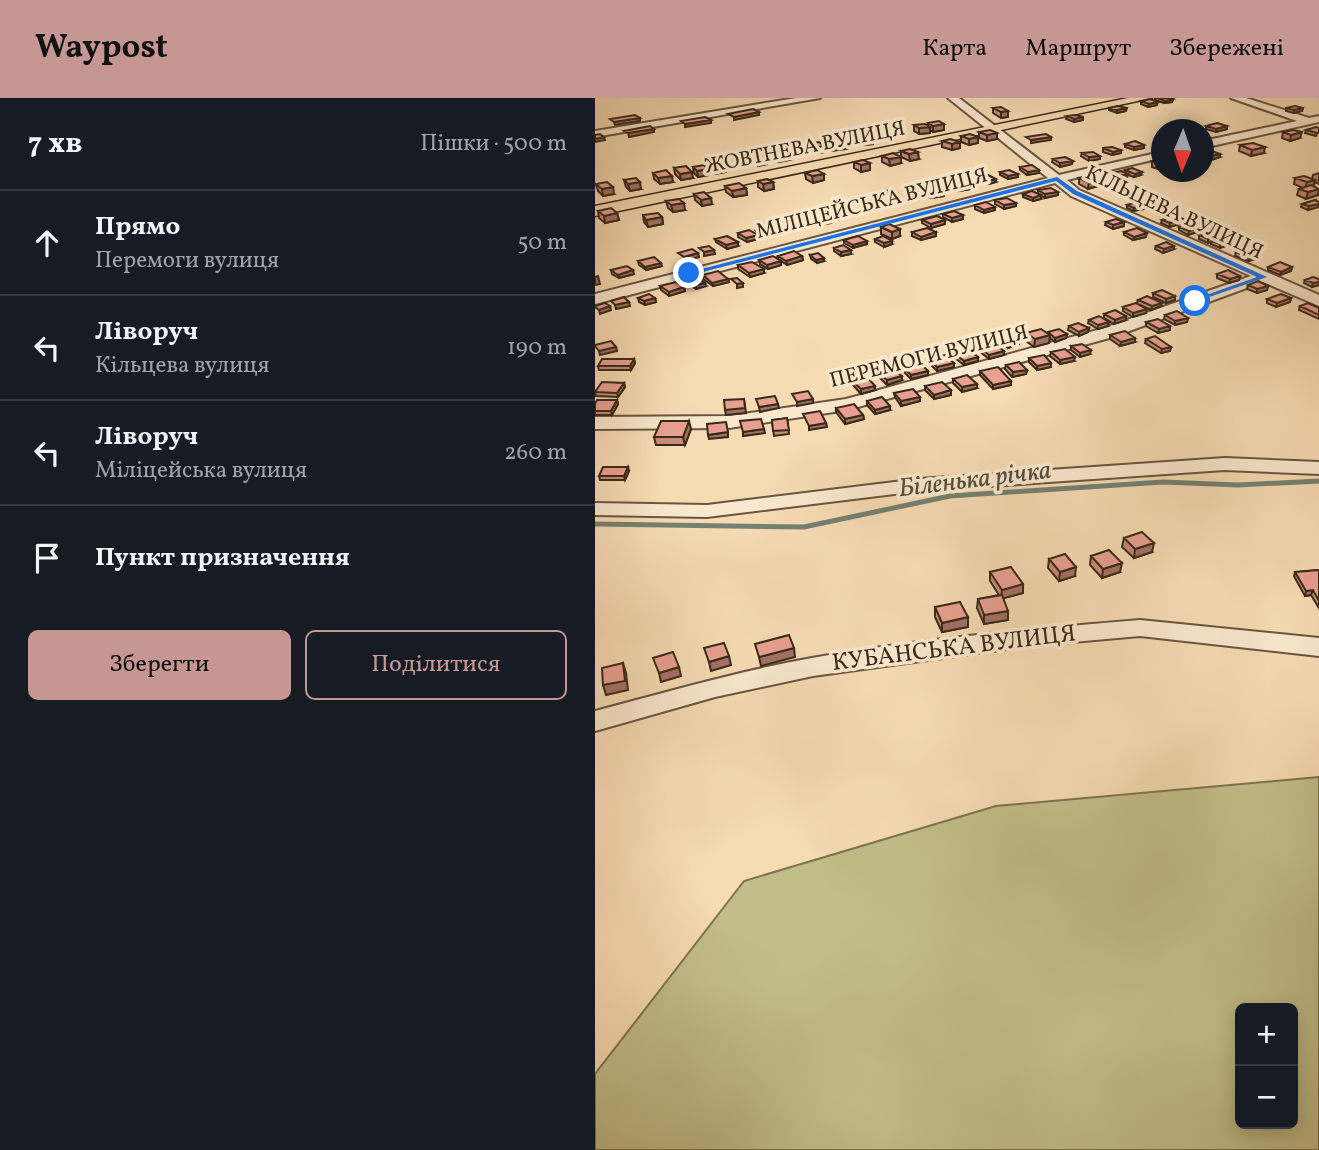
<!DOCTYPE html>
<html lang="uk">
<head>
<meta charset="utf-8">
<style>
  body { margin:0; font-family:Vollkorn,serif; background:#242831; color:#f1f3f6 }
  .controls { position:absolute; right:21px; bottom:21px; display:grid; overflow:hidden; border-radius:10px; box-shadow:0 4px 18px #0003 }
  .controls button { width:63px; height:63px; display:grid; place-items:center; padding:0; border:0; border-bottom:2px solid #363941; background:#171b24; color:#f1f3f6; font:35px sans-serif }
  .compass { position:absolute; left:556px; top:21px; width:63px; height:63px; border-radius:50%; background:#171b24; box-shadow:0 4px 18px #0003; rotate:182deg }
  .stop { position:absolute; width:21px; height:21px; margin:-16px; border:5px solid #1a73e8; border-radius:50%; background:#fff }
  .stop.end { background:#1a73e8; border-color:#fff; box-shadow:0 2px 7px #0008 }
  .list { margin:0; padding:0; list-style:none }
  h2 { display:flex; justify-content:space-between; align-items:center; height:91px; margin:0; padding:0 28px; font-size:30px }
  h2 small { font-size:23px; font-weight:400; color:#9ea1a6 }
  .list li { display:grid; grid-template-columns:46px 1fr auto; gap:21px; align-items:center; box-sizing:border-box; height:105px; padding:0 28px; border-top:2px solid #363941 }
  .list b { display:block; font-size:26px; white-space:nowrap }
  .list p { margin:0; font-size:23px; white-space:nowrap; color:#9ea1a6 }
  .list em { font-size:23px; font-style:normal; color:#9ea1a6 }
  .actions { display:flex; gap:14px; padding:21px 28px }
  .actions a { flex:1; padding:16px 0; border:2px solid #c59692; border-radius:10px; text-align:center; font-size:24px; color:#c59692 }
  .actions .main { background:#c59692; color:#111 }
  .icon { flex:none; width:38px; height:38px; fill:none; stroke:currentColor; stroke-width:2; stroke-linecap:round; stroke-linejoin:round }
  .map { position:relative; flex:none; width:724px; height:1052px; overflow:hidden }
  header { display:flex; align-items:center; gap:42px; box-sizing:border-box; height:98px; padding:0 35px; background:#c59692; color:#111 }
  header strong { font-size:33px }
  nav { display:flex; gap:38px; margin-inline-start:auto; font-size:24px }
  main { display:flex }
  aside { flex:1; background:#171b24 }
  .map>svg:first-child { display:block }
  .green { fill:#c2be89; stroke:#7d7451; stroke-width:2; fill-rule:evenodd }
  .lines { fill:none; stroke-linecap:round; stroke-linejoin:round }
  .stream { stroke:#758173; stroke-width:5 }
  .minor-casing { stroke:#685640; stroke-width:4 }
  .major-casing { stroke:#382a19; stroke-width:3 }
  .minor { fill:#fae8ce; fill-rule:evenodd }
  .major { fill:#f7dbb3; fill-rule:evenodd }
  .wall { fill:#c88a7d; stroke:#382a19; stroke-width:2 }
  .shaded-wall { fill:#a37066; stroke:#382a19; stroke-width:2 }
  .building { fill:#e9a091; stroke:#382a19; stroke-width:2 }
  .route { fill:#1a73e8 }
  .labels { text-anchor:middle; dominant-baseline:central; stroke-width:7; stroke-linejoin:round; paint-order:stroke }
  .far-street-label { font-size:21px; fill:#382a19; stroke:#fae8ce }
  .street-label { font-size:24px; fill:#382a19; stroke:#fae8ce }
  .water-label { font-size:26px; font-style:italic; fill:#514e3e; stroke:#fae8ce }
</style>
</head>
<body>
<header>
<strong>Waypost</strong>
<nav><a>Карта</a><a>Маршрут</a><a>Збережені</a></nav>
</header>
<main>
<aside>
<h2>7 хв<small>Пішки · 500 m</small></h2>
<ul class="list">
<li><svg class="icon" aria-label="ahead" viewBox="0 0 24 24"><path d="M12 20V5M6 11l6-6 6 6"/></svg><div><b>Прямо</b><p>Перемоги вулиця</p></div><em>50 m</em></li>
<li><svg class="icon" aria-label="left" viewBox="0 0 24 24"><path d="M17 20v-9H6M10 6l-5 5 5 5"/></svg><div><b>Ліворуч</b><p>Кільцева вулиця</p></div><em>190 m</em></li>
<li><svg class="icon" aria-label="left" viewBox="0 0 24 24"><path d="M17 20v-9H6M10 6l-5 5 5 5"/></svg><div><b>Ліворуч</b><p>Міліцейська вулиця</p></div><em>260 m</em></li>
<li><svg class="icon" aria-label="arrive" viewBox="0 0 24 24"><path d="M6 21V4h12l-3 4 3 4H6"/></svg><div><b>Пункт призначення</b></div></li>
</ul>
<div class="actions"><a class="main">Зберегти</a><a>Поділитися</a></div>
</aside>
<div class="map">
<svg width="724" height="1052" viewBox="0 0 724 1052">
  <rect width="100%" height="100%" fill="#f7dbb3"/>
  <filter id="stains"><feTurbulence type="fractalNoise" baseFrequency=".00286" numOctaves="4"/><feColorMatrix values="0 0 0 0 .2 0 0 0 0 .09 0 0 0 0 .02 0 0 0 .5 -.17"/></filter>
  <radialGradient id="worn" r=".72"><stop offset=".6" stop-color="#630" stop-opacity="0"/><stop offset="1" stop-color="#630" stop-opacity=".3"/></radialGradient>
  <path class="green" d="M724,679V1052H0V976L149,783L401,708ZM645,910H698V1026H645Z"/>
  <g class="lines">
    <path class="stream" d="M0,426L209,429L355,398L568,384L643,387L724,383"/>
    <g class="minor-casing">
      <path id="minor" d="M201,0H225L0,39V33Z
        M353,0H364L464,77L566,54V60L472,82L484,92L724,197V208L668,184L518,239L252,312L134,330L0,331V319L134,318L251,301L506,231L656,178L476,98L460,85L0,206V196L453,80Z
        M636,0H651L714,20L724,18V24L608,50V43L702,23Z
        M630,360L724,364V376L630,372L324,393L112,419L0,417V405L112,407L324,381Z
        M545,522L724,540V558L545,538L433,548L218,578L120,599L0,633V613C72,594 144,573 217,560C325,541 436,531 545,522Z"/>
    </g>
    <g class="major-casing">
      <path id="major" d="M533,0H557L0,118V108Z"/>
    </g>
    <use href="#minor" class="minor"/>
    <use href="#major" class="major"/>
  </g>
  <path class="wall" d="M560,0H575L578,1L577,4L569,5L560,2Z
    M546,3L562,7L553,9L546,6Z
    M398,10L413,13V19L406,20L398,15Z
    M514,10L531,13L522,15L514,12Z
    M691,10H708L707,13L699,15L691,13Z
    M472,18L488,19V22L479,24L471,21Z
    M333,25L349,26V32L338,34L335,32V35L324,36L319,33V27H333Z
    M611,28L632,31L621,34L611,31Z
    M724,30L721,38L710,35L711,32Z
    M384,34L402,41L392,43L384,40Z
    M688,34L705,40L695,43L687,40Z
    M263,37L278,39V46L268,47L263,43Z
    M366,38L383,39V45L374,47L366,44Z
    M227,42L250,51L235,53L229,50L230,54L218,56L213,52L212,46L228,47Z
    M347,43L365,44V50L357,52L347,49Z
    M530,46L549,50L539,52L530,49Z
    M645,47L669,55L656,58L644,53Z
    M508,50L526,55L517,57L508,54Z
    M306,53L324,61L315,63L306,59Z
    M608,54L625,59L616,62L608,59Z
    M177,55L194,62L183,64L178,61Z
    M487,55L505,58V61L494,63L486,58Z
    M156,57L171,60L172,66L163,68L157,64Z
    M287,58L306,65L295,68L287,64Z
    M566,60V72L557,69V63Z
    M458,61L477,66L465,69L457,64Z
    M259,64L275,65V72L266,74L259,70Z
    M113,66L130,68L131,74L119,76L114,72Z
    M98,69L113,71L114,77L103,79L99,75Z
    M425,69L444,72V75L432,77L425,72Z
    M79,70L98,80L86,82L80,76Z
    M530,72L546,77L539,79L533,77L532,79L524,82L517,79V75H530Z
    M405,74L423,76V79L413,81L405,77Z
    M58,75L78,84L65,86L59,81Z
    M210,75L229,76V82L218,85L211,81Z
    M724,75V86L720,84L719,88L723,97L711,101L702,97L704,91L708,90L699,86L700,80L717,81L718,77Z
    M386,79L401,84L394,86L386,82Z
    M484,80L503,88L493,91L484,86Z
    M29,82L46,91L35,93L31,89Z
    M163,83L178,84L179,91L169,93L163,89Z
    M1,86L19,96L8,98L3,93Z
    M356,86L376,87V91L364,93L356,89Z
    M130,88L151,90L152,97L138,99L131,94Z
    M443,92L463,97L450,100L443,96Z
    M288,93L302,95V99L295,100L289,97Z
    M329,93L349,98L336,100L329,97Z
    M99,96L117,106L107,108L100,102Z
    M428,96L446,101L438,103L428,99Z
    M400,102L421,105V108L409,111L400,106Z
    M720,102L713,112L706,109L707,106Z
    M71,103L90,112L78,114L73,110Z
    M380,107L400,109V112L389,115L380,111Z
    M532,107L549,111L538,113L532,110Z
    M3,113L22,115L24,122L10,125L4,120Z
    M348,116L368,117V121L357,124L348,119Z
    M48,117L67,119L68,126L53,129L49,124Z
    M218,120L235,121L236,125L224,127L218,124Z
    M589,121V125L574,129L566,125L567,122Z
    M327,122L350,126L336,130L327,125Z
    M190,124L211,129L198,133L190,128Z
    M511,124L529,128L518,131L510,127Z
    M286,129L305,138L297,141L286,136Z
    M584,129L602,134L593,137L584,132Z
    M161,133L176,138L168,140L162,136Z
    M317,134L341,138L326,142L317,138Z
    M529,134L551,139L538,142L529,137Z
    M143,135L163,137V141L152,144L143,139Z
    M604,137L623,141L636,146L625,150L616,146V144L613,145L604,141Z
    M120,141L143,148L132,151L121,144Z
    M280,141L297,146L289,149L280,144Z
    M249,142L272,143V146L258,150L249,145Z
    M561,148L579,151L568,155L560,151Z
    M239,150L256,156L246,158L239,153Z
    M641,154L661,161L653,163L640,158Z
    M215,157L229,163L222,165L216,161Z
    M183,158H207L208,162L192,167L186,163V167L173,171L165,166L164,162L183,161Z
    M43,163L67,168L51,172L44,167Z
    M143,167L169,175L155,179L143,171Z
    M673,169H697L696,173L685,177L673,172Z
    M16,172L39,176L24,180L17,176Z
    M622,176L645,178L644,182L634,185L622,180Z
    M108,177L133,181L134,184L118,188L108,181Z
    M724,181V187L717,189L709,185L710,182Z
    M92,182L111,188L101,191L92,185Z
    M653,187L673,188L672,192L662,195L652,191Z
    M65,188L89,189L90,193L74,198L66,192Z
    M558,195L580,198V202L571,205L558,199Z
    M43,200H60L61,204L50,207L44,204Z
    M696,200L695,204L681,209L672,205V201Z
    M543,202L566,208L556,212L545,207L551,215L538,219L528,213V209L542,205Z
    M705,208L724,210V221L704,212Z
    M509,216L531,222L519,226L509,220Z
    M570,217L593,220L592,224L580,227L569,221Z
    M494,222L513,228L503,231L493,225Z
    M551,224L575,228V232L563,235L551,228Z
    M474,228L494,230L493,234L484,238L473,232Z
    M431,235L472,236L471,240L460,244L455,240L454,245L439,249L431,243Z
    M405,237L425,238L424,246L413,250L405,244Z
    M515,237L540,244L525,248L515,241Z
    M551,241L576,249L575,253L566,255L550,245Z
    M476,248L495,256L485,259L476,252Z
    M384,249L409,257L394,261L384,253Z
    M456,254L479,263L465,266L455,258Z
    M360,256L383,259V263L369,267L360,260Z
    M434,260L456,265V269L442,272L434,264Z
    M39,261L40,265L36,272H4L3,268Z
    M333,261L359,265V269L342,273L334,265Z
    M411,267L432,272L431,276L417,279L410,271Z
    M307,268L333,273V277L316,281L307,272Z
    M385,273L416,283V287L398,291L385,277Z
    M284,275L307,282L292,287L284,279Z
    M358,281L382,290L367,294L358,285Z
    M257,283L280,292L266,296L258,287Z
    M29,285L30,289L23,299L1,298L0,294Z
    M330,288L356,292V297L339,301L330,292Z
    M299,295L325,299V303L306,308L300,299Z
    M22,302L23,306L17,317H0V306Z
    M272,303L295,312L280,316L272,307Z
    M241,310L268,317L269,321L250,326L241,314Z
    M192,320L194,336L179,338L177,322Z
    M96,331L90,347H61L59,339Z
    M34,373L30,382H5L4,378Z
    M529,440L557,454L539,460L527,449Z
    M496,458L525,474L507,480L495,467Z
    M454,461L480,478L464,483L453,470Z
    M724,472V510L716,497L710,498L699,478L700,474Z
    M395,474L428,486V495L408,500L413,522L389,526L382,510L383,501L404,497L395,483Z
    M340,509L373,519V529L347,534L340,519Z"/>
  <path class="shaded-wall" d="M578,1L577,4L569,5L570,3Z
    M563,4L562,7L553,9L554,6Z
    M532,10L531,13L522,15V12Z
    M708,10L707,13L699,15V12Z
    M413,13V19L406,20V14Z
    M164,14V17L139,22V19Z
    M488,19V22L479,24V21Z
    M45,20V23L20,27L19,24Z
    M116,22V25L90,29V26Z
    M349,26V32L338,34V28Z
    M632,28V31L621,34V31Z
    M335,29V35L324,36V30Z
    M59,31V34L34,39L33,35Z
    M707,34L705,40L695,43L696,37Z
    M402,35V41L392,43V37Z
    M9,39L10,42L0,44V41Z
    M278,39V46L268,47V41Z
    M383,39V45L374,47V41Z
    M456,39V42L436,45V42Z
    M365,44V50L357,52V46Z
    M250,45V51L235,53L234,47Z
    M549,47V50L539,52V49Z
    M229,48L230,54L218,56L217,50Z
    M670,49L669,55L656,58L657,52Z
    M526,52V55L517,57L518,54Z
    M323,54L324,61L315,63L314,56Z
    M193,56L194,62L183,64L182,58Z
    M625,56V59L616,62V58Z
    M505,58V61L494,63V59Z
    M306,59V65L295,68L294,61Z
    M171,60L172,66L163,68V62Z
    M478,63L477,66L465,69V65Z
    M275,65V72L266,74V67Z
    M130,68L131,74L119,76L118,70Z
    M113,71L114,77L103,79L102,73Z
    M444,72V75L432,77L433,74Z
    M97,74L98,80L86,82L85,76Z
    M547,74L546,77L539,79L540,76Z
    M229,76V82L218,85L217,78Z
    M423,76V79L413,81V78Z
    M533,76L532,79L524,82V78Z
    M77,78L78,84L65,86L63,80Z
    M401,81V84L394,86V83Z
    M504,82L503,88L493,91L494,84Z
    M720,82L718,89L710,91L712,84Z
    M45,84L46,91L35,93L33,86Z
    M178,84L179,91L169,93L168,86Z
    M376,87V91L364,93V90Z
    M18,89L19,96L8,98L7,91Z
    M151,90L152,97L138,99L137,93Z
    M724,91L723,97L711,101L713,94Z
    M349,94V98L336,100V97Z
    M463,94V97L450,100V96Z
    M302,95V99L295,100V97Z
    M446,97V101L438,103V100Z
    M116,100L117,106L107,108L106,102Z
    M89,105L90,112L78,114L76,107Z
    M421,105V108L409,111V107Z
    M724,106V109L713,112L714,108Z
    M549,108V111L538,113L539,110Z
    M400,109V112L389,115V112Z
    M22,115L24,122L10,125L9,118Z
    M368,117V121L357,124V120Z
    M67,119L68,126L53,129L51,122Z
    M235,121L236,125L224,127V124Z
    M589,121V125L574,129L575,125Z
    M350,122V126L336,130V126Z
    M529,124V128L518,131V127Z
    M211,126V129L198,133V129Z
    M305,131V138L297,141V134Z
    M602,131V134L593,137L594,133Z
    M341,134V138L326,142V139Z
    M176,135V138L168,140L167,137Z
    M552,135L551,139L538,142L539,139Z
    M163,137V141L152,144L151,140Z
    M624,138L623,142L613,145V141Z
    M272,143V146L258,150V147Z
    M297,143V146L289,149V145Z
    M637,143L636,146L625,150V146Z
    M143,144V148L132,151L131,147Z
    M579,148V151L568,155L569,151Z
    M119,152L120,156L109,158V154Z
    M256,152V156L246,158V154Z
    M103,155L104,159L89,163V159Z
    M662,157L661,161L653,163L654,160Z
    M207,158L208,162L192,167L191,163Z
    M229,160V163L222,165L221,162Z
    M186,163V167L173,171L172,167Z
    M66,165L67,168L51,172L50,169Z
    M697,169L696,173L685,177L686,174Z
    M169,171V175L155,179L154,175Z
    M38,172L39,176L24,180L23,177Z
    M3,178L5,186L0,187V179Z
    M645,178L644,182L634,185L635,181Z
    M133,181L134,184L118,188L117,185Z
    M724,184V187L717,189L718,185Z
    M110,185L111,188L101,191V187Z
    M148,185V189L142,190V186Z
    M673,188L672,192L662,195V191Z
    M89,189L90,193L74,198V194Z
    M580,198V202L571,205V201Z
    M60,200L61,204L50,207L49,203Z
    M696,200L695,204L681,209L682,205Z
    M34,204L35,208L21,211L20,207Z
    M567,205L566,208L556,212L557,208Z
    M15,208L16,212L5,216L4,212Z
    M552,211L551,215L538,219V215Z
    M531,218V222L519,226L520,222Z
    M593,220L592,224L580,227V223Z
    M514,224L513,228L503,231V227Z
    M575,228V232L563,235L564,231Z
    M494,230L493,234L484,238V234Z
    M472,236L471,240L460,244V240Z
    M455,237L454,245L439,249L440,241Z
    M425,238L424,246L413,250L414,242Z
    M540,240V244L525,248L526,244Z
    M21,249L22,253L5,257L4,253Z
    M576,249L575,253L566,255L567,251Z
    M496,252L495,256L485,259V255Z
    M409,253V257L394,261V257Z
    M383,259V263L369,267V263Z
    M480,259L479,263L465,266V262Z
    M39,261L40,265L36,272L35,268Z
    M359,265V269L342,273V269Z
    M456,265V269L442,272V268Z
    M432,272L431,276L417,279L418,274Z
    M333,273V277L316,281V277Z
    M307,278V282L292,287V282Z
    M416,283V287L398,291V287Z
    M29,285L30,289L23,299L22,295Z
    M382,286V290L367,294V289Z
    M280,288V292L266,296V291Z
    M356,292V297L339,301V297Z
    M325,299V303L306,308V303Z
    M149,301L151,315L131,317L130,312Z
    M218,301V305L202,308V304Z
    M22,302L23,306L17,317L16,313Z
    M183,306L184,310L165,314L164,309Z
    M295,308V312L280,316V312Z
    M268,317L269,321L250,326V321Z
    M94,323L96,331L90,347L88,339Z
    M231,325L232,329L214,332V328Z
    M169,331L170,335L148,338V334Z
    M133,334V339L114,341L113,337Z
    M33,369L34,373L30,382L29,378Z
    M559,445L557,454L539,460L540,451Z
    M527,465L525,474L507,480L508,471Z
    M481,469L480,478L464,483L465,474Z
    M428,486V495L406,501L407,492Z
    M718,492L716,497L710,498L711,493Z
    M413,513V522L389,526V517Z
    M373,519V529L347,534V525Z
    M199,550L200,559L166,568L164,559Z
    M134,558L136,567L116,573L114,564Z
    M28,565L31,575L33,592L11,597L8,587Z
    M84,569L86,578L66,584L64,575Z"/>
  <path class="building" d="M563,0H575L578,1L570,3Z
    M555,1L563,4L554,6L546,3Z
    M523,8L532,10L522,12L514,10Z
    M700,8L708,10L699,12L691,10Z
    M406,9L413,13L406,14L398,10Z
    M158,11L164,14L139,19L133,16Z
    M40,17L45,20L19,24L15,21Z
    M481,17L488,19L479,21L472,18Z
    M110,19L116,22L90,26L86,23Z
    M344,23L349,26L338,28L333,25Z
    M622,25L632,28L621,31L611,28Z
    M330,26L335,29L324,30L319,27Z
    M55,28L59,31L33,35L29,33Z
    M721,29L724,30V35H722L711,32Z
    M395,32L402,35L392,37L384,34Z
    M698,32L707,34L696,37L688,34Z
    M5,36L9,39L0,41V37Z
    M272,36L278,39L268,41L263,37Z
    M375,36L383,39L374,41L366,38Z
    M451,36L456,39L436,42L431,39Z
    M243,40L250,45L234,47L227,42Z
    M355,41L365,44L357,46L347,43Z
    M540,43L549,47L539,49L530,46Z
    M224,44L229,48L217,50L212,46Z
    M658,45L670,49L657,52L645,47Z
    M517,49L526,52L518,54L508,50Z
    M315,51L323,54L314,56L306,53Z
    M614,52L625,56L616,58L608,56V54Z
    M188,53L193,56L182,58L177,55Z
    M498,54L505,58L494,59L487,55Z
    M298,55L306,59L294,61L287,58Z
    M165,56L171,60L163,62L156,57Z
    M470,59L478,63L465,65L458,61Z
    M566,60V66L557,63Z
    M268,62L275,65L266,67L259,64Z
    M125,64L130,68L118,70L113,66Z
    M109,67L113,71L102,73L98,69Z
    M437,67L444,72L433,74L425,69Z
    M91,68L97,74L85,76L79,70Z
    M537,70L547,74L540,76L530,72Z
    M71,72L77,78L63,80L58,75Z
    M222,72L229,76L217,78L210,75Z
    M414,72L423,76L413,78L405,74Z
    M526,73L533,76L524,78L517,75Z
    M393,77L401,81L394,83L386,79Z
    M495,77L504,82L494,84L484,80Z
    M709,78L720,82L712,84L700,80Z
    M41,80L45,84L33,86L29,82Z
    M172,81L178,84L168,86L163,83Z
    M368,83L376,87L364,90L356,86Z
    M12,84L18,89L7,91L1,86Z
    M144,85L151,90L137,93L130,88Z
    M716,87L724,91L713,94L704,91Z
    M456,90L463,94L450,96L443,92Z
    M341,91L349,94L336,97L329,93Z
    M296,92L302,95L295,97L288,93Z
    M437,93L446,97L438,100L428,96Z
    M109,94L116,100L106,102L99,96Z
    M412,100L421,105L409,107L400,102Z
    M84,101L89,105L76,107L71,103Z
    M720,102L724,104V106L714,108L707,106Z
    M391,104L400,109L389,112L380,107Z
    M542,104L549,108L539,110L532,107Z
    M16,110L22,115L9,118L3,113Z
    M359,113L368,117L357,120L348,116Z
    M63,115L67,119L51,122L48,117Z
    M229,117L235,121L224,124L218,120Z
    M342,118L350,122L336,126L327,122Z
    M581,118L589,121L575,125L567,122Z
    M203,121L211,126L198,129L190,124Z
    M521,121L529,124L518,127L511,124Z
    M294,126L305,131L297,134L286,129Z
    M593,126L602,131L594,133L584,129Z
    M332,130L341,134L326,139L317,134Z
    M542,130L552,135L539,139L529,134Z
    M170,131L176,135L167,137L161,133Z
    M154,132L163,137L151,140L143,135Z
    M615,134L624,138L613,141L604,137Z
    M132,138L143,144L131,147L120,141Z
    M263,138L272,143L258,147L249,142Z
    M288,138L297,143L289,145L280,141Z
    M628,139L637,143L625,146L617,143Z
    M571,144L579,148L569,151L561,148Z
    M248,147L256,152L246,154L239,150Z
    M114,148L119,152L109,154L104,150Z
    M97,151L103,155L89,159L83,155Z
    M648,152L662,157L654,160L641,154Z
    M199,153L207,158L191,163L183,158Z
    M223,155L229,160L221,162L215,157Z
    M178,158L186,163L172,167L164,162Z
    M59,159L66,165L50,169L43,163Z
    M157,164L169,171L154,175L143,167Z
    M685,164L697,169L686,174L673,169Z
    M32,168L38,172L23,177L16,172Z
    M633,172L645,178L635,181L622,176Z
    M123,173L133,181L117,185L108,177Z
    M102,179L110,185L101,187L92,182Z
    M718,179L724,181V184L718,185L710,182Z
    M142,180L148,185L142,186L136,181Z
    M663,183L673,188L662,191L653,187Z
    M81,184L89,189L74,194L65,188Z
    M567,192L580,198L571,201L558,195Z
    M54,196L60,200L49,203L43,200Z
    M686,196L696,200L682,205L672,201Z
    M552,198L567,205L557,208L543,202Z
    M29,199L34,204L20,207L16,203Z
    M10,205L15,208L4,212L0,209V208Z
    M541,205L552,211L538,215L528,209Z
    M713,205L724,210V217L705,208Z
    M520,212L531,218L520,222L509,216Z
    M582,213L593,220L580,223L570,217Z
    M504,218L514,224L503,227L494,222Z
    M563,221L575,228L564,231L551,224Z
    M483,225L494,230L484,234L474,228Z
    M446,231L455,237L440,241L431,235Z
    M464,231L472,236L460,240L453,234Z
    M416,233L425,238L414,242L405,237Z
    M530,233L540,240L526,244L515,237Z
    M560,238L576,249L567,251L551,241Z
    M16,243L21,249L4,253L0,248V247Z
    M399,245L409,253L394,257L384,249Z
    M487,246L496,252L485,255L476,248Z
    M470,251L480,259L465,262L456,254Z
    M374,252L383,259L369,263L360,256Z
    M350,257L359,265L342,269L333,261Z
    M449,257L456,265L442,268L434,260Z
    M7,261H39L35,268H3Z
    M324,264L333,273L316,277L307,268Z
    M424,264L432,272L418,274L411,267Z
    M403,269L416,283L398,287L385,273Z
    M298,271L307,278L292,282L284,275Z
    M372,277L382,286L367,289L358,281Z
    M272,279L280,288L266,291L257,283Z
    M7,284L29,285L22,295L0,294Z
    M347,284L356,292L339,297L330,288Z
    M318,291L325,299L306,303L299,295Z
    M213,293L218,301L202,304L197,296Z
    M180,298L183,306L164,309L161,301Z
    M287,299L295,308L280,312L272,303Z
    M149,301L150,310L130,312L129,302Z
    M2,302H22L16,313H0V306Z
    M259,306L268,317L250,321L241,310Z
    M225,313L231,325L214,328L208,316Z
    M192,320L194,332L178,333L177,322Z
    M166,321L169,331L148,334L145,323Z
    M66,323H94L88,339H59Z
    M131,324L133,334L113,337L112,326Z
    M8,369H33L29,378H4Z
    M547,434L559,445L540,451L529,440Z
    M514,452L527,465L508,471L496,458Z
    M470,456L481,469L465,474L454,461Z
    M416,469L428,486L407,492L395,474Z
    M724,472V503L718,492L711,493L700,474Z
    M407,497L413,513L389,517L383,501Z
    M365,504L373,519L347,525L340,509Z
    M194,537L199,550L164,559L160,546Z
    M129,545L134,558L114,564L109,550Z
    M78,554L84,569L64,575L58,560Z
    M28,565L30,583L8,587L7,570Z"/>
  <path class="route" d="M462,79L482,93L672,179L597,205V202L662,179L478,96L461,83L96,177L91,175Z"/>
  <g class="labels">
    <g class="far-street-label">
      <text transform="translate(210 50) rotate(-11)">ЖОВТНЕВА ВУЛИЦЯ</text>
      <text transform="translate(277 106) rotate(-14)">МІЛІЦЕЙСЬКА ВУЛИЦЯ</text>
      <text transform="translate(579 115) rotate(25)">КІЛЬЦЕВА ВУЛИЦЯ</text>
      <text transform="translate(334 259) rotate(-14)">ПЕРЕМОГИ ВУЛИЦЯ</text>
    </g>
    <g class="street-label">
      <text transform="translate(359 551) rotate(-7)">КУБАНСЬКА ВУЛИЦЯ</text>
    </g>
    <g class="water-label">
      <text transform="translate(380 382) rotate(-7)">Біленька річка</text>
    </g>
  </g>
  <rect width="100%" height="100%" filter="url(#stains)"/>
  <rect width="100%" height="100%" fill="url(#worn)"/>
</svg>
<div class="controls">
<button>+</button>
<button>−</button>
</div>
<svg class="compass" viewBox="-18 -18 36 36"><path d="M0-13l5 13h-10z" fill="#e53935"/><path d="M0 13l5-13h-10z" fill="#9ea1a6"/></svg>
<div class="stop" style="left:600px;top:203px"></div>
<div class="stop end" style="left:94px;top:175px"></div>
</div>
</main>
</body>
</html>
